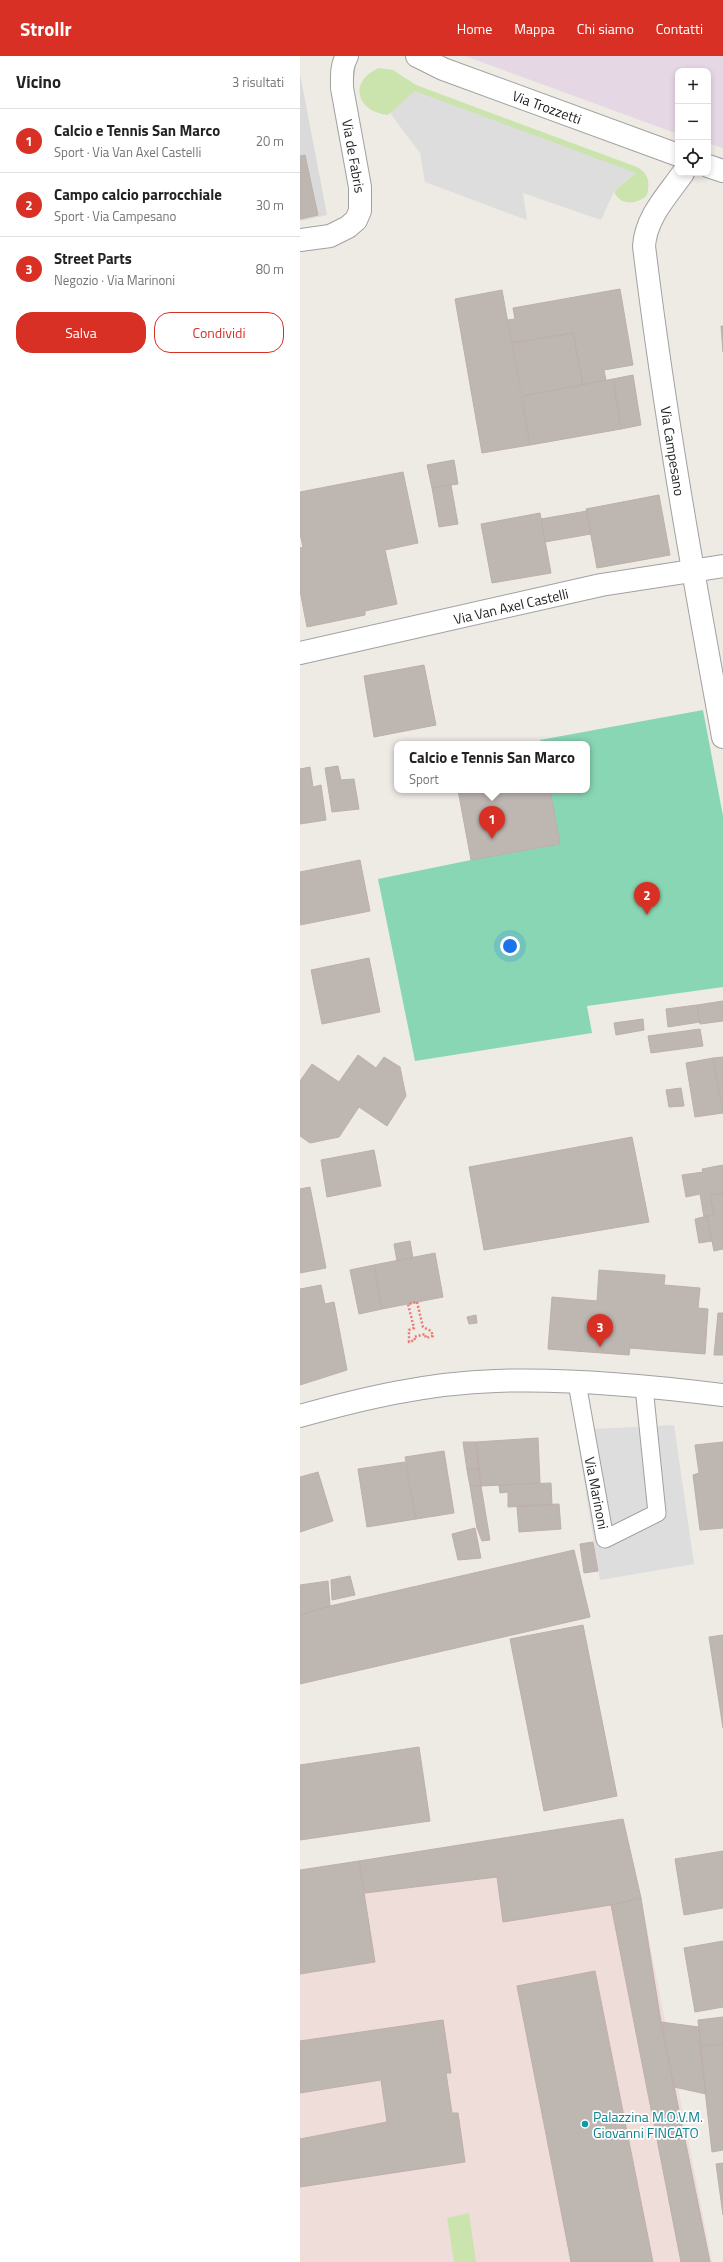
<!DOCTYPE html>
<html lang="it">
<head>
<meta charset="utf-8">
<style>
  body { margin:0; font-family:"Titillium Web",sans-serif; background:#f2f2f2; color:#222 }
  .controls { position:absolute; right:12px; top:12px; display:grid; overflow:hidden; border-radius:8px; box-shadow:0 2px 6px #0003 }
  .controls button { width:36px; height:36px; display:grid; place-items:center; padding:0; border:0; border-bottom:1px solid #e0e0e0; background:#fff; color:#222; font:20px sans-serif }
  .you { position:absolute; left:210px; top:890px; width:14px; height:14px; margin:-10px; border:3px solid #fff; border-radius:50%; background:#1a73e8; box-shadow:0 0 0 6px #1a73e833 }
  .badge { display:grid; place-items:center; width:26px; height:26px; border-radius:50%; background:#d93025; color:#fff; font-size:13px; font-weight:700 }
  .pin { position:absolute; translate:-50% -33px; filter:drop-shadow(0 1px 2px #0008) }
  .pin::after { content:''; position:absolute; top:21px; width:14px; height:12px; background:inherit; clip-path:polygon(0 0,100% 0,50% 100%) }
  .popup { position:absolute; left:94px; top:685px; width:196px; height:52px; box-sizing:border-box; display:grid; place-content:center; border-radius:8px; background:#fff; filter:drop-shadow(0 1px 3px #0005); font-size:13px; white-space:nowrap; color:#767676 }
  .popup b { font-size:15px; color:#222 }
  .popup::after { content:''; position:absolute; left:50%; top:100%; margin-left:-8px; border:8px solid transparent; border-top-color:#fff }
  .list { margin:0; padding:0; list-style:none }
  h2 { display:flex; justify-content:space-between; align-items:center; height:52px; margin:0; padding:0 16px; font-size:17px }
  h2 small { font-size:13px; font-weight:400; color:#767676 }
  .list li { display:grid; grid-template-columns:26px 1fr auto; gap:12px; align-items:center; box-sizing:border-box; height:64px; padding:0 16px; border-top:1px solid #e0e0e0 }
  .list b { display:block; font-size:15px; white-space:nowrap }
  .list p { margin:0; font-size:13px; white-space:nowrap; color:#767676 }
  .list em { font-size:13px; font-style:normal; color:#767676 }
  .actions { display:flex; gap:8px; padding:12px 16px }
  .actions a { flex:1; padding:9px 0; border:1px solid #d93025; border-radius:16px; text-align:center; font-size:14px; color:#d93025 }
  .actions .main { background:#d93025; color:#fff }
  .icon { flex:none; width:22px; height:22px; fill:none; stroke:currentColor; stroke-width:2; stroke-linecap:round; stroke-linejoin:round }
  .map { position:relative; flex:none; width:423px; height:2206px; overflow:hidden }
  header { display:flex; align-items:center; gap:24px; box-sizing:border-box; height:56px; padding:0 20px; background:#d93025; color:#fff }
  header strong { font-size:19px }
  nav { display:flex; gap:22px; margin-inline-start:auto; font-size:14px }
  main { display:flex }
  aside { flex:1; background:#fff }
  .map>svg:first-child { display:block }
  .residential { fill:#dbdada }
  .industrial { fill:#e6d7e4 }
  .military { fill:#eeddd8 }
  .grass { fill:#cbe4ae }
  .pitch { fill:#89d6b4 }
  .parking { fill:#ddd }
  .building { fill:#beb6b1; stroke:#beb0a8 }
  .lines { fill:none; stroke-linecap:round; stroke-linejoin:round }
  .lane-casing { stroke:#a1a1a1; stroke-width:19 }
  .street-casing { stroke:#a1a1a1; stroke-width:24 }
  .path { stroke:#ed7b75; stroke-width:2.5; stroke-dasharray:2 2; stroke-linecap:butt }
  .lane { stroke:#fff; stroke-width:17 }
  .street { stroke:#fff; stroke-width:22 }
  .culture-dot { fill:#0f9aa8; stroke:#fff; stroke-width:1.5 }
  .labels { text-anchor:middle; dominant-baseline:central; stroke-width:3.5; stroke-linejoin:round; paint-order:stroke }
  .street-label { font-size:14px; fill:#1d1d1d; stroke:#fff }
  .culture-label { font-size:14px; fill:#0d838f; stroke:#fff; text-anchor:start }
</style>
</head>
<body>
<header>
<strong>Strollr</strong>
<nav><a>Home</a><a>Mappa</a><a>Chi siamo</a><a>Contatti</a></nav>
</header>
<main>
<aside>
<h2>Vicino<small>3 risultati</small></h2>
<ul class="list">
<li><span class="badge">1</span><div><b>Calcio e Tennis San Marco</b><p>Sport · Via Van Axel Castelli</p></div><em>20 m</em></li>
<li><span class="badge">2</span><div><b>Campo calcio parrocchiale</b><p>Sport · Via Campesano</p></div><em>30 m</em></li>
<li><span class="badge">3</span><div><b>Street Parts</b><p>Negozio · Via Marinoni</p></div><em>80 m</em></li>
</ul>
<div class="actions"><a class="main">Salva</a><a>Condividi</a></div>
</aside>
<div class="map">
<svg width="423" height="2206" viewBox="0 0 423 2206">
  <rect width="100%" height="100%" fill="#eeeae4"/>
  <path class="residential" d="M0,18L27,159L0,165Z"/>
  <path class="industrial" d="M165,0H423V92L408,87V15H378V78Z"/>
  <path class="military" d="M323,1763L341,1842L412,2206H0V1814Z"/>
  <path class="grass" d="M79,12L93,14L116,29L337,111C349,118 350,126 347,139C337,149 319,150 314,135L335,118L90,57L88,59C56,56 48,25 79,12Z
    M169,2157L176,2206H154L147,2162Z"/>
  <path class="pitch" d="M403,654L423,760V931L287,950L292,977L115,1005L78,823L171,804L250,734H287V688H241L240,684Z"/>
  <path class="parking" d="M115,35L336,117L314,135L301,164L223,137L227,164L125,126L120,97L90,57Z
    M374,1369L394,1508L300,1524L276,1374Z"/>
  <path class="building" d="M5,99L18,159L0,163V100Z
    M320,233L333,309L304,314L306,324L283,329L273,277L212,287L208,264L215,263L213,252Z
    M202,234L230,389L182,397L155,243Z
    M421,270H423V296Z
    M273,277L283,329L222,340L212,287Z
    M333,319L341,369L321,373L313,323Z
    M313,323L321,373L230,389L222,340Z
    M154,404L158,428L132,432L127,409Z
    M103,416L118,487L85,494L97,548L65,555V559L7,571L0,535V492L3,491L0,478V436Z
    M151,429L158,468L139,471L132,432Z
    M359,439L370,499L297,512L286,453Z
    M287,455L291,478L245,486L241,463Z
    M240,457L251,517L192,527L181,468Z
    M124,609L136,669L74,681L64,620Z
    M38,710L41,724L54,723L59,753L32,756L25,712Z
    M10,711L13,731L21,729L26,764L0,768V713Z
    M158,734H250L260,788L171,804Z
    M60,804L70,855L0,869V816Z
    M69,902L80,956L22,968L11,914Z
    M423,945V965L400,968L397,949Z
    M397,949L400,966L368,971L366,953Z
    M343,963L344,974L316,979L314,967Z
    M400,973L403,990L351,997L348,980Z
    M58,999L76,1012L84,1001L100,1011L106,1040L87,1070L59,1051L39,1081L10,1087L0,1080V1025L12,1008L39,1026Z
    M423,1001V1056L413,1002Z
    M413,1002L423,1057L395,1061L386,1007Z
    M381,1032L384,1050L369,1051L366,1034Z
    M332,1081L349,1166L184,1194L169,1111Z
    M74,1094L81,1130L27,1141L21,1104Z
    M423,1109V1137L410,1139L414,1159L404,1161L400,1138L386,1141L382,1119L403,1116L402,1113Z
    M10,1131L26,1212L0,1217V1133Z
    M423,1137V1193L414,1195L407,1160L414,1159L410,1139Z
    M407,1160L412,1185L399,1187L395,1163Z
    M110,1185L113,1202L97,1205L94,1188Z
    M135,1197L143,1241L82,1253L74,1209Z
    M74,1209L82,1253L59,1258L50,1214Z
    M299,1214L365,1219L364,1229L400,1232L398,1252L408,1253L405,1298L330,1292L329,1299L248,1293L252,1241L297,1245Z
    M21,1229L25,1248L34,1246L47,1314L0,1329V1233Z
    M418,1257H423V1299H414Z
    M176,1259L177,1267L169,1268L167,1261Z
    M238,1382L240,1427L181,1430L176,1386Z
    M163,1386H176L179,1413L167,1414Z
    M423,1386V1472L400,1474L393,1419L399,1417L395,1389Z
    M144,1395L154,1457L116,1463L105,1401Z
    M105,1406L116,1463L67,1471L58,1413Z
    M179,1413L181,1430H170L167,1414Z
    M18,1416L33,1465L0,1476V1421Z
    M251,1427L252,1449L208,1451V1436L200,1437L199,1429Z
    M170,1430H181L190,1484L182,1485L177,1472Z
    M259,1448L261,1473L219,1476L217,1450Z
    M175,1472L181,1502L158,1504L152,1478Z
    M293,1486L298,1515L284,1517L280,1488Z
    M274,1494L290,1561L0,1628V1559L30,1550Z
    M50,1520L55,1539L32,1544L31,1524Z
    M28,1525L30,1550L0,1559V1529Z
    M283,1569L317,1740L244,1755L210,1583Z
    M423,1579V1672L409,1581Z
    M119,1691L130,1765L0,1784V1709Z
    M323,1763L341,1842L311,1849L203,1866L197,1821L65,1837L59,1805Z
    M423,1795V1852L384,1859L375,1803Z
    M59,1805L75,1906L0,1918V1814Z
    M341,1842L361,1966L410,2206H381L311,1849Z
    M423,1885V1951L395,1956L384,1892Z
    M295,1915L353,2206H271L217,1930Z
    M423,1961V1988L400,1990L398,1964Z
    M143,1964L151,2017H146L152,2057H158L165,2106L0,2131V2083L87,2066L81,2024L0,2037V1985Z
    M361,1966L399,1971L406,2038L374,2031Z
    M423,1988V2094L412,2096L400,1990Z
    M423,2107V2159L416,2108Z"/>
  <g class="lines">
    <g class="lane-casing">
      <path id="lane" d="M277,1327L305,1483L357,1457L344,1331"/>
    </g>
    <g class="street-casing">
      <path id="street" d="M117,0L143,13L378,99
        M408,110L423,115
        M383,117C367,140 346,161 344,190C364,355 393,518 423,681
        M0,184L30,180L48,171L56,164L60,155V131L42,32C42,21 41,10 47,0
        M0,597L301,529L423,510
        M0,1360C64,1342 129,1327 196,1325C268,1322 351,1330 423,1339"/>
    </g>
    <path class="path" d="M117,1246L123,1271L131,1275L133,1280L126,1282L125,1278L114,1281L115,1284L109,1286V1274L114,1272L108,1248Z"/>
    <use href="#lane" class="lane"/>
    <use href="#street" class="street"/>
  </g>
  <circle class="culture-dot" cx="285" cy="2068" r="4"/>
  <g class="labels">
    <g class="street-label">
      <text transform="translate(247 51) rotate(20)">Via Trozzetti</text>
      <text transform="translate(54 100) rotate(80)">Via de Fabris</text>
      <text transform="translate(373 395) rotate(81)">Via Campesano</text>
      <text transform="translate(211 550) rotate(-13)">Via Van Axel Castelli</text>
      <text transform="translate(297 1437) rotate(79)">Via Marinoni</text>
    </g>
    <g class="culture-label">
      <text x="293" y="2060">Palazzina M.O.V.M.<tspan x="293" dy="16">Giovanni FINCATO</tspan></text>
    </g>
  </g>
</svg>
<div class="controls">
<button>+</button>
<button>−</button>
<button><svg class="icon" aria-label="locate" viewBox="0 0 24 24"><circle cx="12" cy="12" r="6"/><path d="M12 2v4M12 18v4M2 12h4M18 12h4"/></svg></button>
</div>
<div class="you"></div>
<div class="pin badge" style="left:192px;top:783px">1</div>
<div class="popup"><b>Calcio e Tennis San Marco</b>Sport</div>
<div class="pin badge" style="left:347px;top:859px">2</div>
<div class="pin badge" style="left:300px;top:1291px">3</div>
</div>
</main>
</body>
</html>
